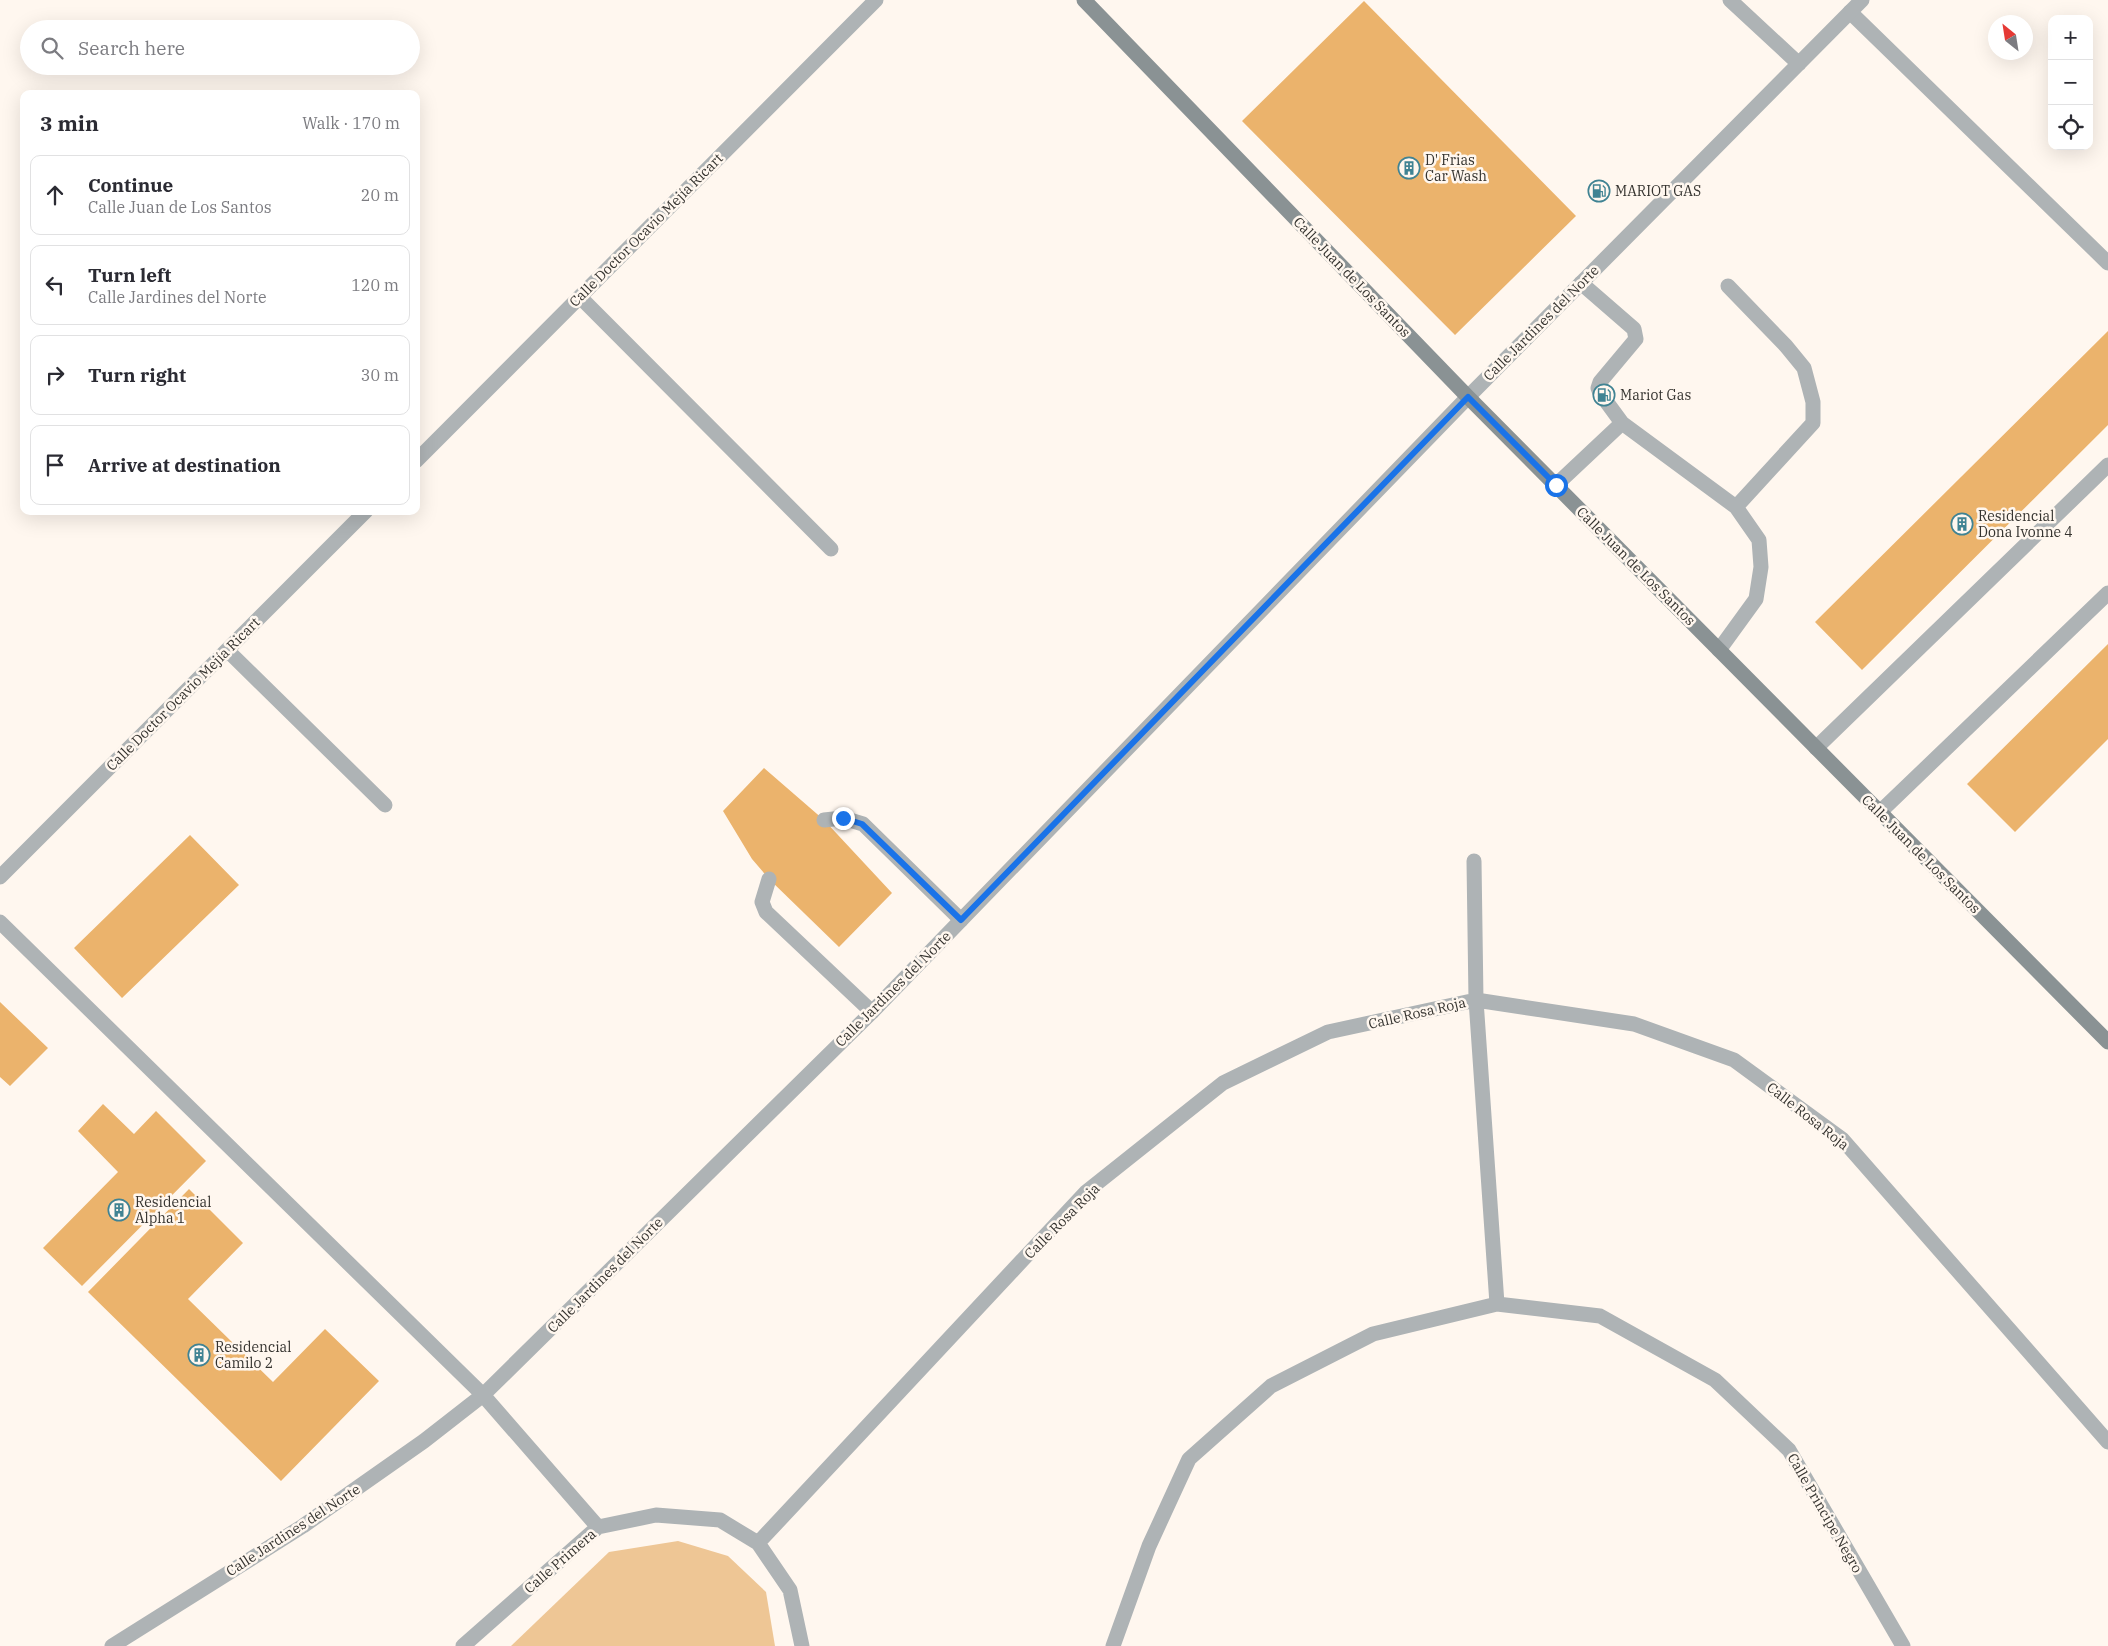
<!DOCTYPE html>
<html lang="en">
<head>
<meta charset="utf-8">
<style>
  body { margin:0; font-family:"IBM Plex Serif",serif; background:#f7f7f7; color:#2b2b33 }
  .controls { position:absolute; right:15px; top:15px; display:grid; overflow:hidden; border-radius:10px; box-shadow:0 5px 20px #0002 }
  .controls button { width:45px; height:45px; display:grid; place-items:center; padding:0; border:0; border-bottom:1px solid #e1e1e2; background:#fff; color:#2b2b33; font:25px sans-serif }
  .compass { position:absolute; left:1988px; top:15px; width:45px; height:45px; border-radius:50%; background:#fff; box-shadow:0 5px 20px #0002; rotate:330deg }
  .stop { position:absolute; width:15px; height:15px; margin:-11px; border:4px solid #1a73e8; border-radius:50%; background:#fff }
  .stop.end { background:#1a73e8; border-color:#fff; box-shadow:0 1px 5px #0008 }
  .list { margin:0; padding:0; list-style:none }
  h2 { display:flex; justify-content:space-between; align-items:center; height:65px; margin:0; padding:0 20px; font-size:21px }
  h2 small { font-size:16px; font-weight:400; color:#7c7c81 }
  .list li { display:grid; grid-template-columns:32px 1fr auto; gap:15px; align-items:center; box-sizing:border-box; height:80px; margin:0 10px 10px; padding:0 10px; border:1px solid #e1e1e2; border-radius:10px }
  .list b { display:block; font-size:19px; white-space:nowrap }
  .list p { margin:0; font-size:16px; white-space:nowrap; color:#7c7c81 }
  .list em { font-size:16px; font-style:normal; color:#7c7c81 }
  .icon { flex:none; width:28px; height:28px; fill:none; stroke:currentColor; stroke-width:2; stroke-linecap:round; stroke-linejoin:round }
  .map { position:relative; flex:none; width:2108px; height:1646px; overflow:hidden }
  .search { position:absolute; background:#fff; box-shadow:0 5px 20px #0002; left:20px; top:20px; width:400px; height:55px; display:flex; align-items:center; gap:12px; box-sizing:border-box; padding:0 18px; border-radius:28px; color:#7c7c81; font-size:19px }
  .panel { position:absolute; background:#fff; box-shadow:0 5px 20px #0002; left:20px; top:90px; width:400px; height:425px; border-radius:10px }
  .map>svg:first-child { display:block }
  .green { fill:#eec695 }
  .building { fill:#ebb36c }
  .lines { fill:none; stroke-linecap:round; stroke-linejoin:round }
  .lane { stroke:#aeb3b5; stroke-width:15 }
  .street { stroke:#aeb3b5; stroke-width:15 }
  .secondary { stroke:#8a9294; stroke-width:15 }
  .route { stroke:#1a73e8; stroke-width:6 }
  .labels { text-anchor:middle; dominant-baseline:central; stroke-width:5; stroke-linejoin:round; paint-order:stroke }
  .poi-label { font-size:14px; fill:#35332f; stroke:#fff7ef; text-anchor:start }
  .street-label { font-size:14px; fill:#35332f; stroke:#fff7ef }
</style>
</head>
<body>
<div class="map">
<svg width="2108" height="1646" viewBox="0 0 2108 1646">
  <rect width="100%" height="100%" fill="#fff7ef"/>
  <path class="green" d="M678,1541L728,1556L766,1592L775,1646H511L609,1552Z"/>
  <path class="building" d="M1364,1L1576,216L1455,335L1242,121Z
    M2108,331V425L1862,670L1815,622Z
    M2108,644V739L2015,832L1967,784Z
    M764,768L824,820L892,893L839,947L769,879L752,859L723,811Z
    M190,835L239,885L122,998L74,948Z
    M0,1002L48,1048L10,1086L0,1077Z
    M103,1104L134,1134L156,1111L206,1161L82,1286L43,1248L118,1172L78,1131Z
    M189,1189L243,1243L188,1299L273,1382L325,1329L379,1381L281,1481L88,1292Z"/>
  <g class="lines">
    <path class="lane" d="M1850,12L2108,263
      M1581,283L1634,329L1636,339L1600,382L1598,388L1600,393L1622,423
      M1556,485L1622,423L1736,507L1813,423V402L1804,368L1786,346L1728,286
      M1719,650L1756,599L1761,567L1759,540L1736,507
      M1816,748L2108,465
      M1880,812L2108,593
      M824,820L843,818L863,824L961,920
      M769,879L762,902L766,912L872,1012"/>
    <path class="street" d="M1730,0L1799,64
      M580,297L831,549
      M416,461L876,0
      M227,650L385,805
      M1474,861L1476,1000L1497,1304
      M0,877L366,511
      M0,922L483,1395L598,1527
      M758,1543L1086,1192L1223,1083L1328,1032L1476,1000L1634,1024L1734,1060L1842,1139L2108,1442
      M112,1646L303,1526L424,1441L483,1395L872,1012L1468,397L1862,0
      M463,1646L598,1527L656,1515L720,1520L758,1543L790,1590L802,1646
      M1113,1646L1149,1546L1189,1459L1271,1386L1373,1334L1497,1304L1600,1316L1715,1380L1789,1450L1903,1646"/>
    <path class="secondary" d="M1084,0L1468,397L2108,1042"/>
  </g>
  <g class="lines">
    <path class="route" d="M843,818L862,824L961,920L1468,397L1556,485"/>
  </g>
  <defs>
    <g id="building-ring" transform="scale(1.125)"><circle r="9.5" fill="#fff7ef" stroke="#408393" stroke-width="1.5"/><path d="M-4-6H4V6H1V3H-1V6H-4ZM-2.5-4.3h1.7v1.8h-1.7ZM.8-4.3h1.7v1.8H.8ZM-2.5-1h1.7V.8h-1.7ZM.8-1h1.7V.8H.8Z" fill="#408393"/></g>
    <g id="fuel-ring" transform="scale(1.125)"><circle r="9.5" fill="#fff7ef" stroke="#408393" stroke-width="1.5"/><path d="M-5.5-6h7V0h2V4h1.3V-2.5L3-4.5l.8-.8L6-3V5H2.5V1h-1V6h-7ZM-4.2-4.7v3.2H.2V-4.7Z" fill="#408393"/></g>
  </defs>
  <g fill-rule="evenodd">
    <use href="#building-ring" x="1409" y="168"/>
    <use href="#fuel-ring" x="1599" y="191"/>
    <use href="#fuel-ring" x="1604" y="395"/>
    <use href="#building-ring" x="1962" y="524"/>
    <use href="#building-ring" x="119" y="1210"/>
    <use href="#building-ring" x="199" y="1355"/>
  </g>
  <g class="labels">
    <g class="poi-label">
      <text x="1425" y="160">D' Frias<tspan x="1425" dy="16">Car Wash</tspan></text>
      <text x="1615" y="191">MARIOT GAS</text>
      <text x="1620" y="395">Mariot Gas</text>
      <text x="1978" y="516">Residencial<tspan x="1978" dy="16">Dona Ivonne 4</tspan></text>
      <text x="135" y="1202">Residencial<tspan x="135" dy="16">Alpha 1</tspan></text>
      <text x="215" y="1347">Residencial<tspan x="215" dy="16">Camilo 2</tspan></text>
    </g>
    <g class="street-label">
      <text transform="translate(646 230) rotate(-45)">Calle Doctor Ocavio Mejía Ricart</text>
      <text transform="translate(1352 277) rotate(46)">Calle Juan de Los Santos</text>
      <text transform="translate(1541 323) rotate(-45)">Calle Jardines del Norte</text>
      <text transform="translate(1636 566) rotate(45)">Calle Juan de Los Santos</text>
      <text transform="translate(183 694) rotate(-45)">Calle Doctor Ocavio Mejía Ricart</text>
      <text transform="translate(1921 854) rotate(45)">Calle Juan de Los Santos</text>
      <text transform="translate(893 989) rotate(-45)">Calle Jardines del Norte</text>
      <text transform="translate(1417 1013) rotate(-13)">Calle Rosa Roja</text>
      <text transform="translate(1808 1116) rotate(38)">Calle Rosa Roja</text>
      <text transform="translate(1062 1221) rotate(-45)">Calle Rosa Roja</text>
      <text transform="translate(605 1275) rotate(-45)">Calle Jardines del Norte</text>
      <text transform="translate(1825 1513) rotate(60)">Calle Principe Negro</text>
      <text transform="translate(293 1530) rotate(-33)">Calle Jardines del Norte</text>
      <text transform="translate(560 1561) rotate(-41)">Calle Primera</text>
    </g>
  </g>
</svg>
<div class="controls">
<button>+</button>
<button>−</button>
<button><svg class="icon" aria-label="locate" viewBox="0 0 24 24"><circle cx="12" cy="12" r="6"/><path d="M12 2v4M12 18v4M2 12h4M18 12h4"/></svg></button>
</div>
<svg class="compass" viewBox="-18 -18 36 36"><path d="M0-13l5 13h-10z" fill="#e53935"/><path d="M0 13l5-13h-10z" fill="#7c7c81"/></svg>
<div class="stop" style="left:1556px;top:485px"></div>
<div class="stop end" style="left:843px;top:818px"></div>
<div class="search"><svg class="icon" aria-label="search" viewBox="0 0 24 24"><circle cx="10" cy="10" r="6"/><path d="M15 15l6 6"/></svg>Search here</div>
<section class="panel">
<h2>3 min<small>Walk · 170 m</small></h2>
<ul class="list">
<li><svg class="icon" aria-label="ahead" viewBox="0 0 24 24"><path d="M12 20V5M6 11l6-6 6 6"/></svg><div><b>Continue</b><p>Calle Juan de Los Santos</p></div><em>20 m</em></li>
<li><svg class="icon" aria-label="left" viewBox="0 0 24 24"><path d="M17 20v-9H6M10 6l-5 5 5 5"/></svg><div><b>Turn left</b><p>Calle Jardines del Norte</p></div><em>120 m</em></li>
<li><svg class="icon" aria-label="right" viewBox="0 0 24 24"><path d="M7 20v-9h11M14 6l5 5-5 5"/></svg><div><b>Turn right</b></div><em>30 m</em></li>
<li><svg class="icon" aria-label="arrive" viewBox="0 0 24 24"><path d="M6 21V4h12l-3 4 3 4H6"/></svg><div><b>Arrive at destination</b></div></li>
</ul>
</section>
</div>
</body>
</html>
